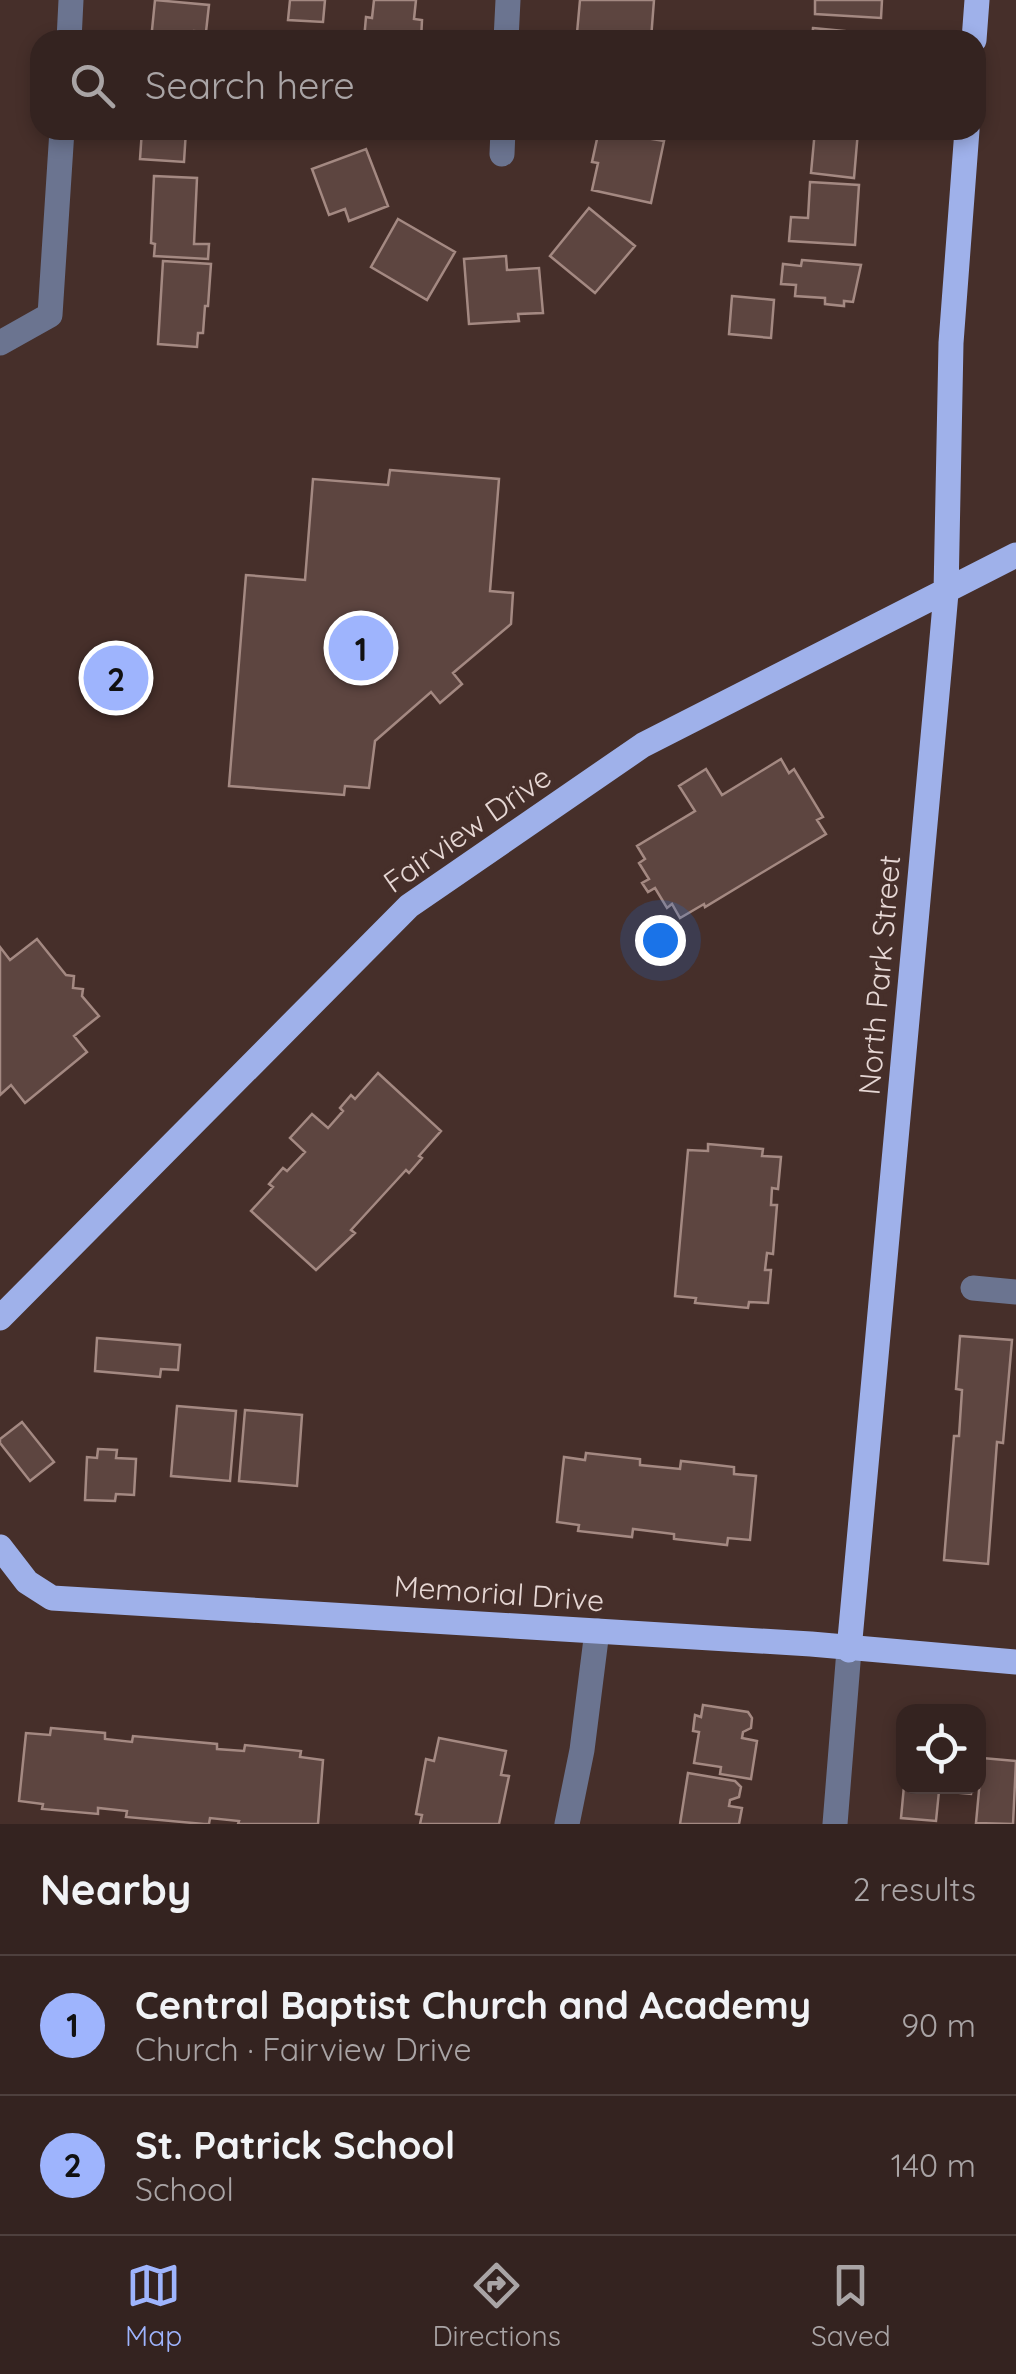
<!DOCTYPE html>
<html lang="en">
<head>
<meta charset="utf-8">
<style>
  body { margin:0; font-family:Quicksand,sans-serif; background:#3c2b29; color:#f1f3f6 }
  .controls { position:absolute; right:30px; bottom:30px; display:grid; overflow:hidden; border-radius:20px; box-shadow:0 5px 15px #0003 }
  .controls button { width:90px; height:90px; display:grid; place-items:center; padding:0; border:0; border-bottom:2px solid #4e403e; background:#342320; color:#f1f3f6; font:50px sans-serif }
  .you { position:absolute; left:660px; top:940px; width:35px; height:35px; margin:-25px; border:8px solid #fff; border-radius:50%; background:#1a73e8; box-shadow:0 0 0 15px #1a73e833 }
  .badge { display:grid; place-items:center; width:65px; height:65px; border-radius:50%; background:#9eb4fd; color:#111; font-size:32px; font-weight:700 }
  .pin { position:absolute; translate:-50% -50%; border:5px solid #fff; box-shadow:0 2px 10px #0006 }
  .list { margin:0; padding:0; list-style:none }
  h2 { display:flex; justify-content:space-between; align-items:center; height:130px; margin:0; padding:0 40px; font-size:42px }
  h2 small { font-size:32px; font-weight:400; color:#a9a4a5 }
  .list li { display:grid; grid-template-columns:65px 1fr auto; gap:30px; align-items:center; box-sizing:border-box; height:140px; padding:0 40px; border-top:2px solid #4e403e }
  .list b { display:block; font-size:38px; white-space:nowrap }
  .list p { margin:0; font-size:32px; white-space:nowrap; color:#a9a4a5 }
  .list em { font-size:32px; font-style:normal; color:#a9a4a5 }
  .icon { flex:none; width:55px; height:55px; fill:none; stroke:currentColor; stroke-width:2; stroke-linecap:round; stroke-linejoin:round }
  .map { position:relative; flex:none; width:1016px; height:1824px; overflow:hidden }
  .search { position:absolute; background:#342320; box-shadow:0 5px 15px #0003; left:30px; right:30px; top:30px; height:110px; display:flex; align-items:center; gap:25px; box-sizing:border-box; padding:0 35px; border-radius:30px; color:#a9a4a5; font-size:38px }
  .sheet { height:410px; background:#342320 }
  nav { display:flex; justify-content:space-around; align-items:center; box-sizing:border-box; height:140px; border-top:2px solid #4e403e; background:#342320; font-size:28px; color:#a9a4a5 }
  nav a { display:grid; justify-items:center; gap:5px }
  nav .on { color:#9eb4fd }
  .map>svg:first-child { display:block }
  .building { fill:#5d4540; stroke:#a48982; stroke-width:2.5 }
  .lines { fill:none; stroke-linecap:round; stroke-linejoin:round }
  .minor { stroke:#6b7490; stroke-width:25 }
  .major { stroke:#9fb1ea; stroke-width:25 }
  .labels { text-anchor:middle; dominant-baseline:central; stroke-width:9; stroke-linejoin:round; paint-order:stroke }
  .street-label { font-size:30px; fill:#e6d7d4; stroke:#462f2a }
</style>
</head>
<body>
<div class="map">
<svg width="1016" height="1824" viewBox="0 0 1016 1824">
  <rect width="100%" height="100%" fill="#462f2a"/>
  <path class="building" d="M155,0L209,5L206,32L194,31L193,40H151Z
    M290,0H325L323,22L288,20Z
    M374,0H416L414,19L422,20L421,40H364L366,17L372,18Z
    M580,0H654L651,39L577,33Z
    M815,0H882L881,18L815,14Z
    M813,28L874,34V40H812Z
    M142,130H186L184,162L140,159Z
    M339,130H391L390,137L338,135Z
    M599,130L664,141L651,203L592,190L598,163L592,162Z
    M815,130H866L858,131L854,178L811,173Z
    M366,149L388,206L349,221L345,209L329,215L312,169Z
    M154,176L197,178L194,244H209L208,259L154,256L155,244L151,243Z
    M810,182L859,185L855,245L789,241L791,217L808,218Z
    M589,208L635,246L595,293L550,256Z
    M398,219L455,252L427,300L371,267Z
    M506,256L507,270L539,268L543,313L518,314L519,321L469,324L464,259Z
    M802,260L861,265L853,302L844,301V306L825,304V298L795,296L796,285L781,284L783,264L801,266Z
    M163,261L211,264L208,306H205L203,333H198L197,347L158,344Z
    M732,296L774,300L771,338L729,334Z
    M390,470L499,479L490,591L513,593L511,624L453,673L462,684L440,703L431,692L375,741L369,788L345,786L344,795L229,786L246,575L305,580L313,479L388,485Z
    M781,759L789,773L794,769L823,817L817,820L826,834L705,907L704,904L680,918L672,904L667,908L655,888L648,892L642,883L649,879L639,863L645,859L637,846L695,811L679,786L706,769L722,795Z
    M37,939L66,975L74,976L73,988L83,989L82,996L99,1016L74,1036L87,1052L25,1103L11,1085L0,1095V947L10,960Z
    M378,1073L441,1131L419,1156L422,1158L409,1173L406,1170L351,1230L355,1233L316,1270L251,1211L273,1187L269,1184L283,1168L287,1171L305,1152L290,1138L312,1114L328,1128L343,1111L340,1108L351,1095L355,1099Z
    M708,1144L763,1149L762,1156L781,1157L778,1189L772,1188L771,1205H777L773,1254L767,1253L765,1270H771L768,1303L749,1302L748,1308L695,1303L696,1298L675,1296L688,1150L708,1151Z
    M960,1336L1012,1340L1003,1443L997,1442L988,1564L944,1560L954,1436H959L962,1390L956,1389Z
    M97,1338L180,1345L178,1370L161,1369L160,1377L95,1371Z
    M177,1406L236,1411L230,1481L171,1476Z
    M245,1410L302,1415L297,1486L239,1481Z
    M22,1422L54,1462L30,1481L0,1443V1439Z
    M98,1449L117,1450L116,1458L136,1459L134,1495L116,1494L115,1501L85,1500L87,1457L97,1458Z
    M586,1453L640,1459V1465L680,1469L681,1461L734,1467V1474L756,1476L750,1540L728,1538L727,1545L674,1539V1534L633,1529L632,1537L578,1531L579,1525L557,1522L564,1457L585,1460Z
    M703,1705L748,1712L752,1718L751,1728L743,1732L742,1738L757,1741L751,1779L720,1774L721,1767L694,1763L699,1732L693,1731L695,1715L701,1717Z
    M51,1728L105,1733V1739L132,1742L133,1736L217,1744V1749L244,1751L245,1745L301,1751L300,1757L323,1760L318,1824H238L239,1821L210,1818L209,1824H204L126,1817L127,1811L98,1808V1814L42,1809L43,1804L19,1801L26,1733L50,1735Z
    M439,1738L506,1751L501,1775L509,1776L499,1824H420L422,1815L416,1814L426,1759L434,1761Z
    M982,1758L1016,1761L1013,1824L976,1823Z
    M688,1773L735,1781L741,1787L739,1797L730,1800L729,1806L742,1808L739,1824H680Z
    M904,1786H972L971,1794L939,1791L936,1821L901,1818Z"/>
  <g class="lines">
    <path class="minor" d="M69,40L71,0
      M506,40L508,0
      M502,154L503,130
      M0,343L50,315L62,130
      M973,1288L1016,1292
      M567,1824L582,1750L597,1631
      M835,1824L849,1650"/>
    <path class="major" d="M974,40L977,0
      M0,1318L409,906L643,745L1016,555
      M0,1547L27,1582L52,1598L811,1644L1016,1662
      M849,1650L940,661L946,593L951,343L967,130"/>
  </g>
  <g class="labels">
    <g class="street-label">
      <text transform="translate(467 829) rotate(-35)">Fairview Drive</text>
      <text transform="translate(879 975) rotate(-85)">North Park Street</text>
      <text transform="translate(499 1593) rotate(4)">Memorial Drive</text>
    </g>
  </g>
</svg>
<div class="controls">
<button><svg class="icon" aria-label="locate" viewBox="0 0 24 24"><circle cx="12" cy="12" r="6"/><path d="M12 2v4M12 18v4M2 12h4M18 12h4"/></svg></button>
</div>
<div class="you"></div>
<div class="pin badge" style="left:361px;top:648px">1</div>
<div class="pin badge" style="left:116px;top:678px">2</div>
<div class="search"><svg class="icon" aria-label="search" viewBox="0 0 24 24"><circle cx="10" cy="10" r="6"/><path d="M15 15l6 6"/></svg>Search here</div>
</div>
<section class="sheet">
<h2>Nearby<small>2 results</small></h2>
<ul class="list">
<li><span class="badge">1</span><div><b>Central Baptist Church and Academy</b><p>Church · Fairview Drive</p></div><em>90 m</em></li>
<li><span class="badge">2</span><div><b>St. Patrick School</b><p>School</p></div><em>140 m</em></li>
</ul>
</section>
<nav>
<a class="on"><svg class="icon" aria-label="map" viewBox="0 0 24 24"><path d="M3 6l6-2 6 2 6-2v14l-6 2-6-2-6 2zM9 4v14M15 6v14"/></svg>Map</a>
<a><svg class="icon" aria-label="directions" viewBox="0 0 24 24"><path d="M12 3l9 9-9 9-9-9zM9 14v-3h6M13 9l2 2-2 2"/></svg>Directions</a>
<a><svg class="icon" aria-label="saved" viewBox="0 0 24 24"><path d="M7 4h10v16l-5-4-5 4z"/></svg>Saved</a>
</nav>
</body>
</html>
